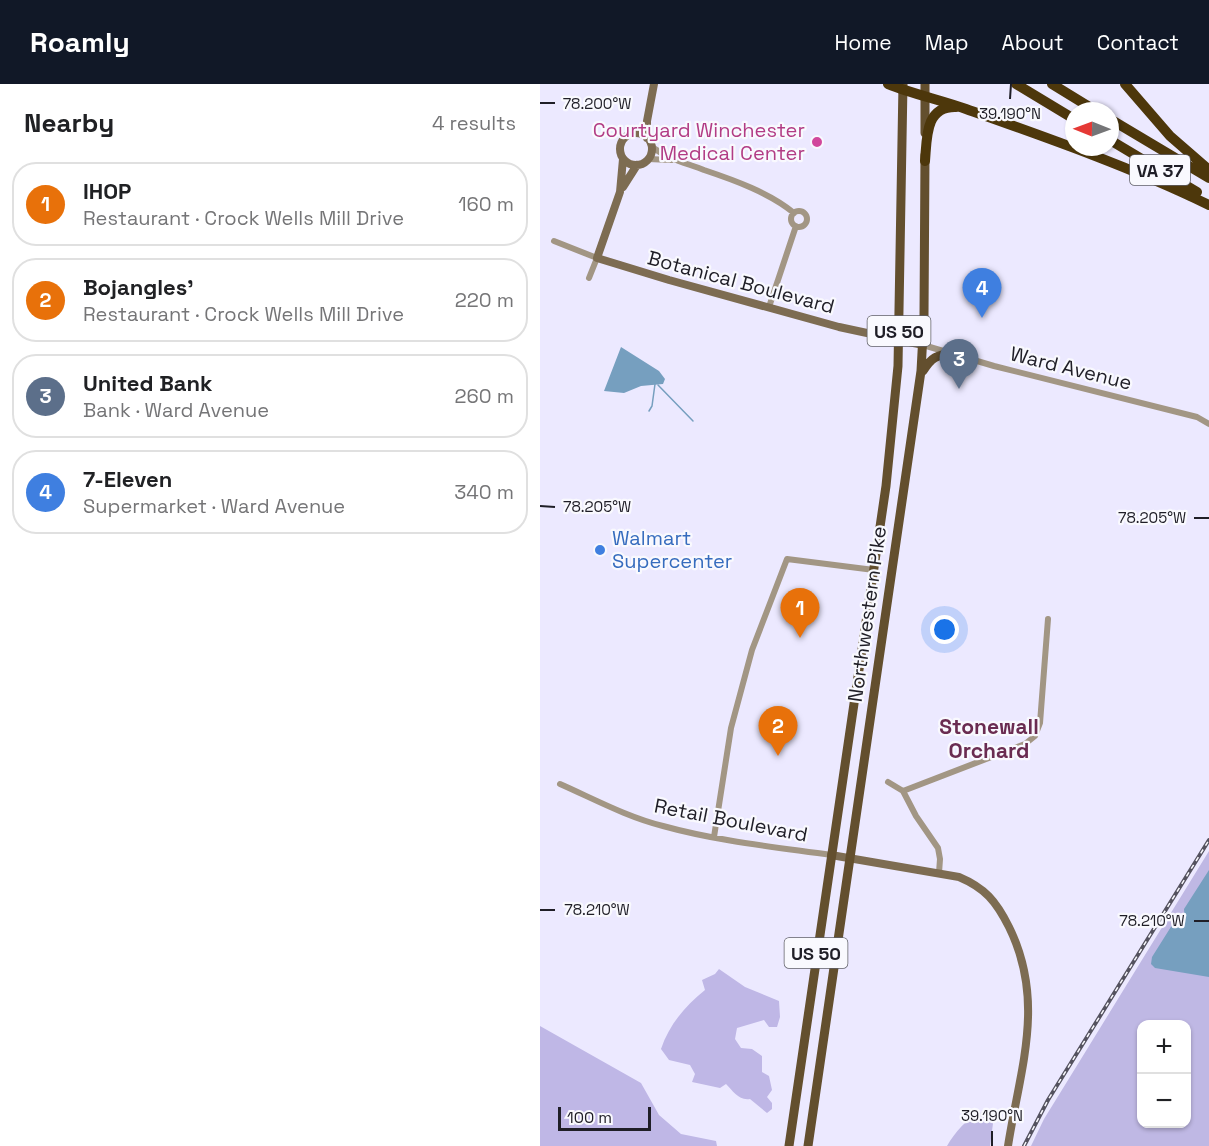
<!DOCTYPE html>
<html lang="en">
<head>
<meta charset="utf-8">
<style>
  body { margin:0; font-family:"Space Grotesk",sans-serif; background:#f2f2f2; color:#202124 }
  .controls { position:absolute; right:18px; bottom:18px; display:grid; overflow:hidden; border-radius:12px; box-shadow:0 2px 4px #0004 }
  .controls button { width:54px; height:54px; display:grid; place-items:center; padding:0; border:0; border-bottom:2px solid #e0e0e0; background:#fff; color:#202124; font:30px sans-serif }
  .compass { position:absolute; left:525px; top:18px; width:54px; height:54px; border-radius:50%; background:#fff; box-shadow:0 2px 4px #0004; rotate:271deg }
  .scale { position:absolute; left:18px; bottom:15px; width:93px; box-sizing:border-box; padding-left:6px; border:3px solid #1f1e27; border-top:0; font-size:16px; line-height:21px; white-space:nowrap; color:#1f1e27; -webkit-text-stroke:4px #f9f9fe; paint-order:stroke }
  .you { position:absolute; left:405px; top:546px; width:21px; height:21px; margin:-15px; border:4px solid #fff; border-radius:50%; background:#1a73e8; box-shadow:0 0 0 9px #1a73e833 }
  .badge { display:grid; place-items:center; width:39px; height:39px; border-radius:50%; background:#111827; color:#fff; font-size:20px; font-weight:700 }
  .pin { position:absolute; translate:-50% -50px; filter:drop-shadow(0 2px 3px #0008) }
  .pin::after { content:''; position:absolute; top:32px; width:21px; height:18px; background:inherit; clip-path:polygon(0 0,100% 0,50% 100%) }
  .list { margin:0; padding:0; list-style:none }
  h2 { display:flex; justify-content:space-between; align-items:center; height:78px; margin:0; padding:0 24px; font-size:26px }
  h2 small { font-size:20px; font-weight:400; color:#757577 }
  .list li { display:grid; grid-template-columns:39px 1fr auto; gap:18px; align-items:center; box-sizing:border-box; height:84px; margin:0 12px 12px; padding:0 12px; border:2px solid #e0e0e0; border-radius:24px }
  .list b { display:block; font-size:22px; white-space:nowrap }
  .list p { margin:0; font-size:20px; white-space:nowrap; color:#757577 }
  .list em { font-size:20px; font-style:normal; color:#757577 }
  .map { position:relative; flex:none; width:669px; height:1062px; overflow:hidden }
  header { display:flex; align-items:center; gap:36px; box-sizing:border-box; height:84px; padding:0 30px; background:#111827; color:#fff }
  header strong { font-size:28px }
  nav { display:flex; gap:33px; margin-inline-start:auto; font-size:21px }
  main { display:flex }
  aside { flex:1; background:#fff }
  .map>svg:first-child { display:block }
  .green { fill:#bfb8e4; fill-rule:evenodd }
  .forest { fill:#bfb7e6 }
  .water { fill:#769fbf }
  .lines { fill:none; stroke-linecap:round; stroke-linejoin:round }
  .stream { stroke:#769fbf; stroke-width:1.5 }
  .street { stroke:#a29684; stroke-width:6 }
  .secondary { stroke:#7d6c52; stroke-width:8 }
  .primary { stroke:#634f2e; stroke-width:9 }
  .highway { stroke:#4d370b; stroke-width:10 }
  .rail-casing { stroke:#54525f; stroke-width:4 }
  .rail { stroke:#f9f9fe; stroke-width:1.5; stroke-dasharray:4.5; stroke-linecap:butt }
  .ticks { fill:none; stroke:#1f1e27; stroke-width:2 }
  .hotel-dot { fill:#d1479c; stroke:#f9f9fe; stroke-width:2 }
  .shop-dot { fill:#3f7fe0; stroke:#f9f9fe; stroke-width:2 }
  .labels { text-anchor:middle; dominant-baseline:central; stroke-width:4.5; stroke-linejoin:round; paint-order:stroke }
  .shield { fill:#f9f9fe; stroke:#606068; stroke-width:1.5 }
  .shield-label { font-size:18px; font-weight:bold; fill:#1f1e27 }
  .hotel-label { font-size:20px; fill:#b23c85; stroke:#f9f9fe; text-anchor:end }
  .street-label { font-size:20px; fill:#1f1e27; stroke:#f9f9fe }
  .shop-label { font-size:20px; fill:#366cbe; stroke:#f9f9fe; text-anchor:start }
  .neighbourhood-label { font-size:21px; font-weight:bold; fill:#6a2c51; stroke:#f9f9fe }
  .ticks-label { font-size:15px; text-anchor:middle; fill:#1f1e27; stroke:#f9f9fe; stroke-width:4.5; stroke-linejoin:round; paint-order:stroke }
</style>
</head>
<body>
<header>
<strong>Roamly</strong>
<nav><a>Home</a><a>Map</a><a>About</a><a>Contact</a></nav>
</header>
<main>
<aside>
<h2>Nearby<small>4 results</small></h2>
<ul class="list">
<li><span class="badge" style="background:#e8710a">1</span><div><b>IHOP</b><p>Restaurant · Crock Wells Mill Drive</p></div><em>160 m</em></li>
<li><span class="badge" style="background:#e8710a">2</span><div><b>Bojangles'</b><p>Restaurant · Crock Wells Mill Drive</p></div><em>220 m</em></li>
<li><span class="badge" style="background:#5c6f8a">3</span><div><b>United Bank</b><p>Bank · Ward Avenue</p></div><em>260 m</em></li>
<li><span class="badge" style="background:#3f7fe0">4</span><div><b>7-Eleven</b><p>Supermarket · Ward Avenue</p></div><em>340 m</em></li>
</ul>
</aside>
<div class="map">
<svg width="669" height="1062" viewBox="0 0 669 1062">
  <rect width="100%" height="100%" fill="#ece9ff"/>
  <path class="green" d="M669,767V1062H491L504,1035L525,1001ZM602,940H646V1040H602Z
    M442,1028L452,1029L454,1032L450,1062H407C415,1048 427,1034 442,1028Z"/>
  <path class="forest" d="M179,885L205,903L239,917L240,933L237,943H229L224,936L197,944L195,955L201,964L212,965L222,972V988L229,992L232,1006L227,1013L232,1019V1025L227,1029L210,1015C199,1017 193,1007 186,1000L180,1004L152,998L155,990L150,981L129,976L121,965C129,941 145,922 165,906L162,896L175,890Z
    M0,942L101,999L119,1031L141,1050L176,1057L177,1062H0Z"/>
  <path class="water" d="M81,263L119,287L125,295L123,300L101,302L84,309L64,307Z
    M669,786V893L615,884L611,880L612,873L634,838L640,839C647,835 644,831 644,825Z"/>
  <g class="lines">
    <path class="stream" d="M118,301L153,337
      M109,327L112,322L115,300"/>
    <path class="street" d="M112,63C128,75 146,79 164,86C194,96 230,109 254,129
      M108,75L131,76
      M251 135a8 8 0 1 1 16 0a8 8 0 1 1-16 0Z
      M14,157L57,174L49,194
      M229,223L256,142
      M383,261L454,282L657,333L669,340
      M348,698L363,707L376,732L398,764L400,775L399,789
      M20,700C54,715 87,733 123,742C177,757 235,763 291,771
      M363,707L485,660L495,652L500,639L508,535
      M174,753L191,644L212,566L247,475L334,486"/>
    <path class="secondary" d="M80 65a16 16 0 1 1 32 0a16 16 0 1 1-32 0Z
      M107,54V37L114,0
      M83,75L80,108L57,174L129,196L299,243L383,261
      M83,103L97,81
      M291,771L419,793C445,804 456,817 469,843C506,918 480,985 468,1062"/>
    <path class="primary" d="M385,49V0
      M383,287C391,274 397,270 413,270
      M249,1062L346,402L358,282L363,0
      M268,1062L381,287L384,232L385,71"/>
    <path class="highway" d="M348,0C373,10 401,16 426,25C508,54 591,83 669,121
      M476,0L534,35
      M512,0L556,27
      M585,0L630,52L669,86
      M570,35L669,94
      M570,56L657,108
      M385,77C387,54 385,22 416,23"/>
    <g class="rail-casing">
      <path id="rail" d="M484,1062L508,1016L669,756"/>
    </g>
    <use href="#rail" class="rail"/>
  </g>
  <path class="ticks" d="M470,15L471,0M0,19H15M0,422L15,423M654,434H669M0,826H15M654,837H669M452,1062V1047"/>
  <circle class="hotel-dot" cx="277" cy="58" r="6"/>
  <circle class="shop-dot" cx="60" cy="466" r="6"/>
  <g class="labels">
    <g class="shield">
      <rect x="590" y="71" width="60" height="30" rx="4.5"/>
      <rect x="327.5" y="232" width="63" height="30" rx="4.5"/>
      <rect x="244.5" y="854" width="63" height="30" rx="4.5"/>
    </g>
    <g class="shield-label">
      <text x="620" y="86">VA 37</text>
      <text x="359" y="247">US 50</text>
      <text x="276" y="869">US 50</text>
    </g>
    <g class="hotel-label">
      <text x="265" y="46">Courtyard Winchester<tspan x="265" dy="23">Medical Center</tspan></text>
    </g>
    <g class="street-label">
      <text transform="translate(201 198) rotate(15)">Botanical Boulevard</text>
      <text transform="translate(531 284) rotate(14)">Ward Avenue</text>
      <text transform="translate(327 530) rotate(-82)">Northwestern Pike</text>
      <text transform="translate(191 736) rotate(11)">Retail Boulevard</text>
    </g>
    <g class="shop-label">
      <text x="72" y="454">Walmart<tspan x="72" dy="23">Supercenter</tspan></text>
    </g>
    <g class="neighbourhood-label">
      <text x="449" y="642">Stonewall<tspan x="449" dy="24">Orchard</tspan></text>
    </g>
  </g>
  <g class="ticks-label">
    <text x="57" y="25">78.200°W</text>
    <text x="470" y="35">39.190°N</text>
    <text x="57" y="428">78.205°W</text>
    <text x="612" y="439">78.205°W</text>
    <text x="57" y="831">78.210°W</text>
    <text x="612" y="842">78.210°W</text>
    <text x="452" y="1037">39.190°N</text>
  </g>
</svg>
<div class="controls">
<button>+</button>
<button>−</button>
</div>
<svg class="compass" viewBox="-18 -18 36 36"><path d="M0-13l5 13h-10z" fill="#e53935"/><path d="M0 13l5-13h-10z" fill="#757577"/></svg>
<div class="scale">100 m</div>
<div class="you"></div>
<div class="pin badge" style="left:260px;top:554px;background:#e8710a">1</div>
<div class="pin badge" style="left:238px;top:672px;background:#e8710a">2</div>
<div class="pin badge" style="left:419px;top:305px;background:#5c6f8a">3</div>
<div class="pin badge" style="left:442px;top:234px;background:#3f7fe0">4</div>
</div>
</main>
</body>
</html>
